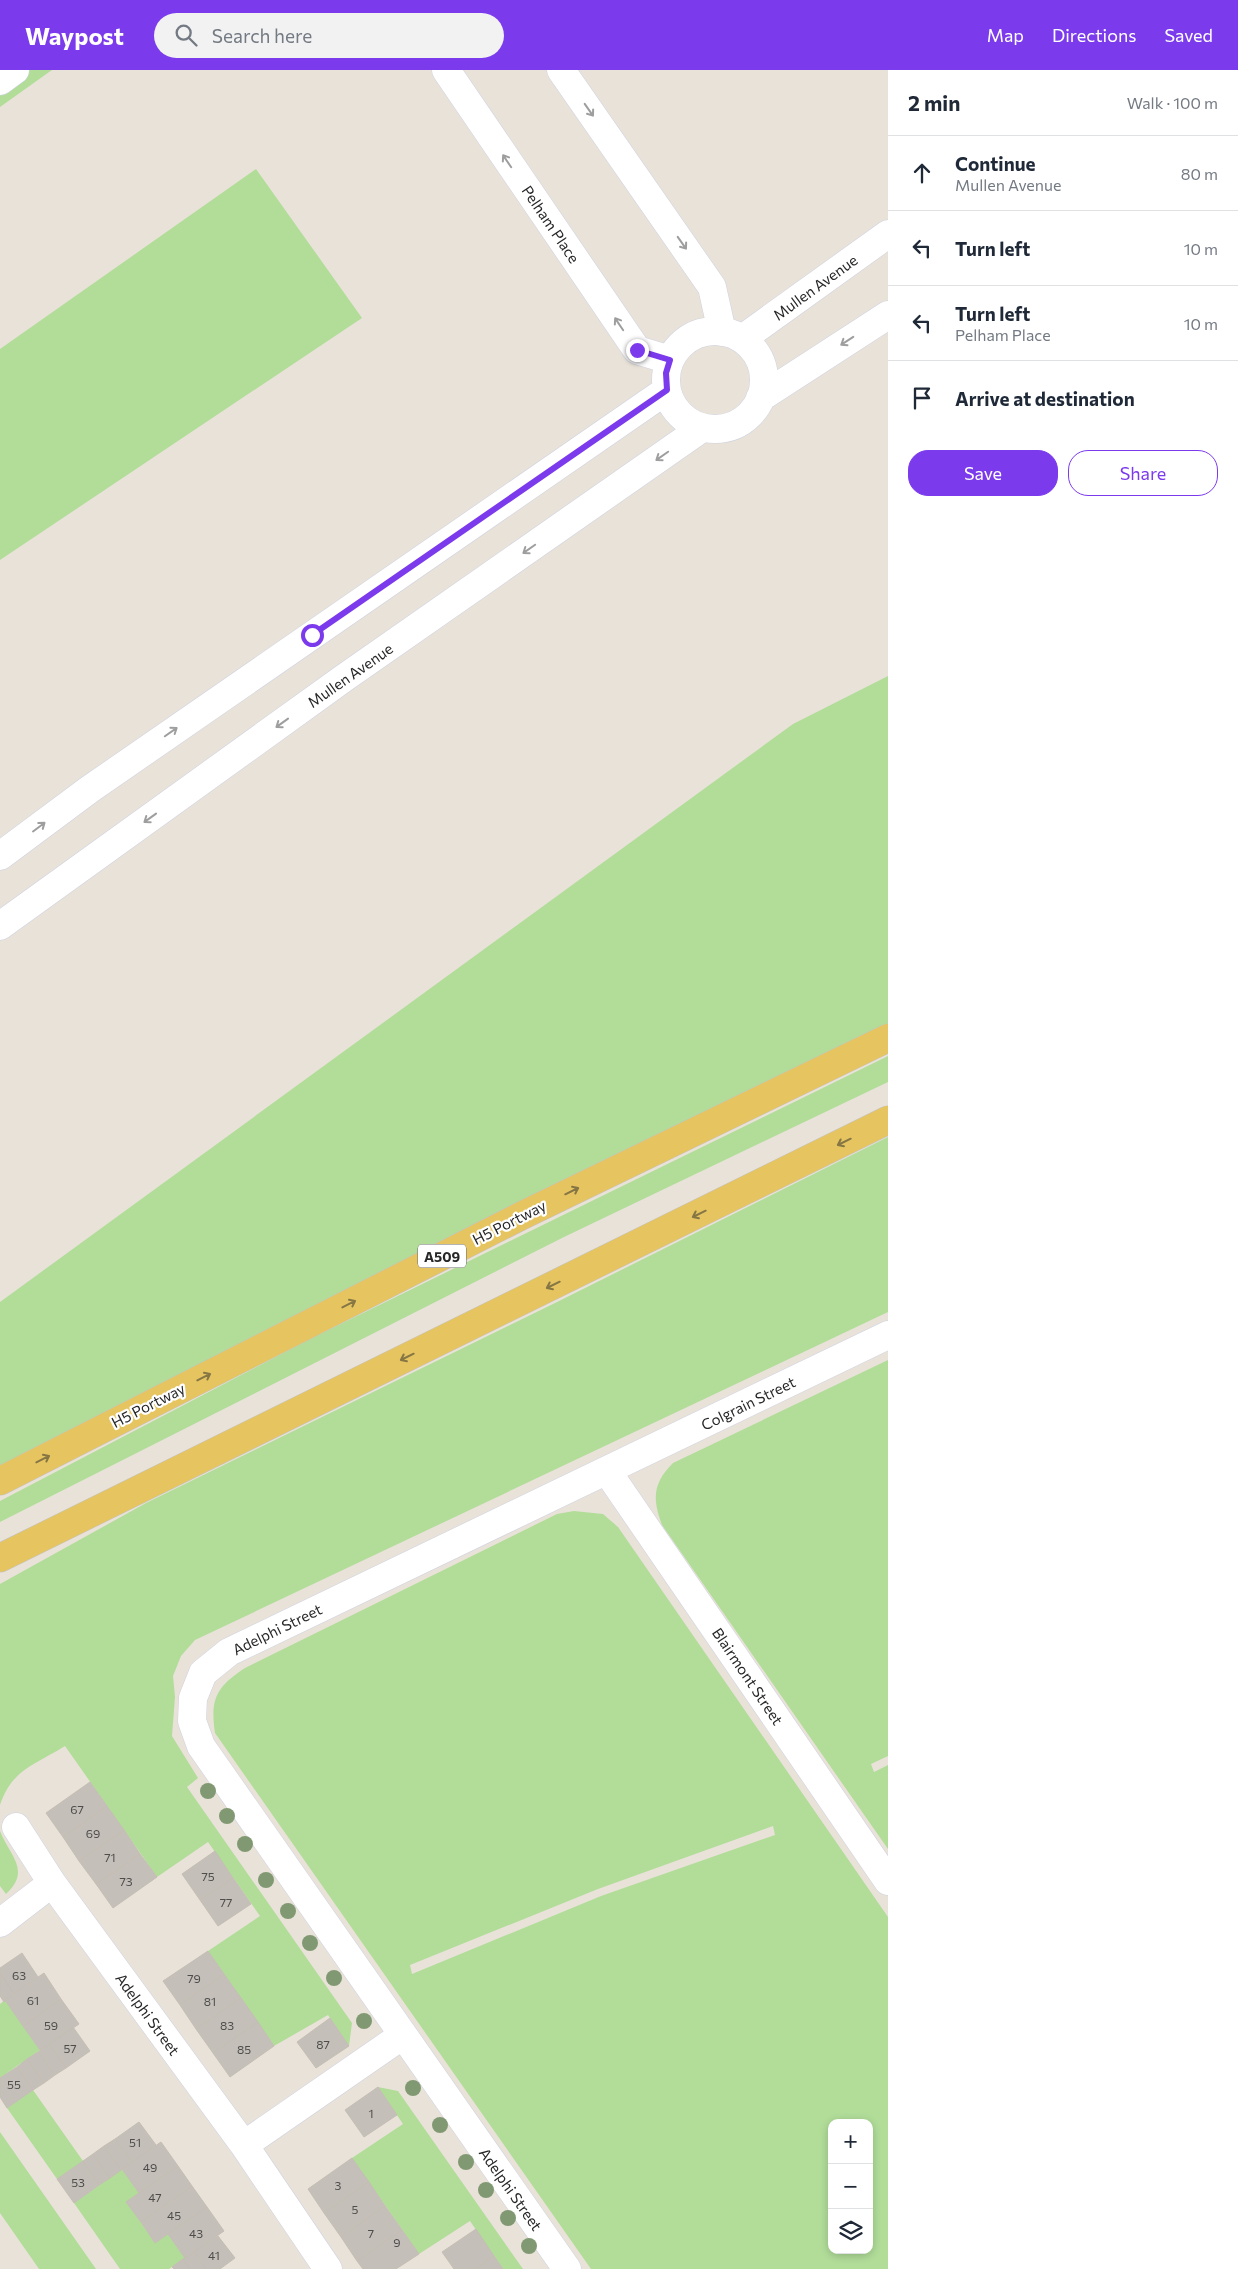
<!DOCTYPE html>
<html lang="en">
<head>
<meta charset="utf-8">
<style>
  body { margin:0; font-family:Commissioner,sans-serif; background:#f2f2f3; color:#1f2937 }
  .controls { position:absolute; right:15px; bottom:15px; display:grid; overflow:hidden; border-radius:10px; box-shadow:0 2px 8px #0003 }
  .controls button { width:45px; height:45px; display:grid; place-items:center; padding:0; border:0; border-bottom:1px solid #e0e1e3; background:#fff; color:#1f2937; font:25px sans-serif }
  .stop { position:absolute; width:15px; height:15px; margin:-11px; border:4px solid #7c3aed; border-radius:50%; background:#fff }
  .stop.end { background:#7c3aed; border-color:#fff; box-shadow:0 1px 5px #0008 }
  .list { margin:0; padding:0; list-style:none }
  h2 { display:flex; justify-content:space-between; align-items:center; height:65px; margin:0; padding:0 20px; font-size:21px }
  h2 small { font-size:16px; font-weight:400; color:#747a83 }
  .list li { display:grid; grid-template-columns:32px 1fr auto; gap:15px; align-items:center; box-sizing:border-box; height:75px; padding:0 20px; border-top:1px solid #e0e1e3 }
  .list b { display:block; font-size:19px; white-space:nowrap }
  .list p { margin:0; font-size:16px; white-space:nowrap; color:#747a83 }
  .list em { font-size:16px; font-style:normal; color:#747a83 }
  .actions { display:flex; gap:10px; padding:15px 20px }
  .actions a { flex:1; padding:11px 0; border:1px solid #7c3aed; border-radius:20px; text-align:center; font-size:18px; color:#7c3aed }
  .actions .main { background:#7c3aed; color:#fff }
  .icon { flex:none; width:28px; height:28px; fill:none; stroke:currentColor; stroke-width:2; stroke-linecap:round; stroke-linejoin:round }
  .map { position:relative; flex:none; width:888px; height:2199px; overflow:hidden }
  header { display:flex; align-items:center; gap:30px; box-sizing:border-box; height:70px; padding:0 25px; background:#7c3aed; color:#fff }
  header strong { font-size:24px }
  nav { display:flex; gap:28px; margin-inline-start:auto; font-size:18px }
  .search { width:350px; height:45px; background:#f2f2f3; display:flex; align-items:center; gap:12px; box-sizing:border-box; padding:0 18px; border-radius:28px; color:#747a83; font-size:19px }
  main { display:flex }
  aside { flex:1; background:#fff }
  .map>svg:first-child { display:block }
  .green { fill:#b1dd99; fill-rule:evenodd }
  .building { fill:#c4bfb9; stroke:#c4beb4 }
  .lines { fill:none; stroke-linecap:round; stroke-linejoin:round }
  .minor-casing { stroke:#cfd2e0; stroke-width:29 }
  .primary-casing { stroke:#c3c3c3; stroke-width:29 }
  .minor { stroke:#fff; stroke-width:28 }
  .primary { stroke:#e6c561; stroke-width:28 }
  .tree { fill:#819972 }
  .oneway { stroke:#9e9e9e }
  .oneway2 { stroke:#867644 }
  .route { stroke:#7c3aed; stroke-width:6 }
  .labels { text-anchor:middle; dominant-baseline:central; stroke-width:4.5; stroke-linejoin:round; paint-order:stroke }
  .number-label { font-size:12px; fill:#4e4d4c }
  .shield { fill:#fff; stroke:#686868; stroke-width:1 }
  .shield-label { font-size:14px; font-weight:bold; fill:#272727 }
  .street-label { font-size:15px; fill:#272727; stroke:#fff }
</style>
</head>
<body>
<header>
<strong>Waypost</strong>
<div class="search"><svg class="icon" aria-label="search" viewBox="0 0 24 24"><circle cx="10" cy="10" r="6"/><path d="M15 15l6 6"/></svg>Search here</div>
<nav><a>Map</a><a>Directions</a><a>Saved</a></nav>
</header>
<main>
<div class="map">
<svg width="888" height="2199" viewBox="0 0 888 2199">
  <rect width="100%" height="100%" fill="#e9e2d9"/>
  <path class="green" d="M0,0H52L0,37Z
    M256,99L362,248L0,490V279Z
    M888,606V963L0,1411V1232L793,654Z
    M888,986V1012L564,1167L0,1452V1431L312,1268Z
    M888,1067V1242L195,1570L181,1586L173,1606L175,1627L172,1666L198,1708L187,1717L352,1953L349,1976L328,1945L274,1976L208,1881L260,1846L208,1772L157,1807L65,1676C35,1695 12,1699 0,1735V1514L146,1433L555,1233Z
    M888,1290V1686L871,1694L874,1702L888,1695V1779L662,1455C652,1428 653,1413 673,1393Z
    M574,1441L603,1444L618,1457L888,1847V2199H591L215,1663C210,1629 216,1617 245,1598L557,1444ZM773,1756L775,1765L601,1826L412,1904L410,1895L598,1819ZM832,2053H869V2180H832Z
    M0,1761C9,1785 32,1800 6,1824L0,1816Z
    M5,1930L40,1980L0,2008V1934Z
    M378,2017L398,2021L523,2199H503L470,2151L419,2184L352,2088L403,2054Z
    M33,2020L83,2091L57,2109L7,2038Z
    M0,2062L96,2199H39L0,2143Z
    M122,2099L139,2123L127,2132L155,2173L168,2164L185,2188L169,2199H120L74,2133Z"/>
  <path class="building" d="M90,1712L107,1736L63,1767L46,1743Z
    M107,1736L124,1760L79,1791L63,1767Z
    M124,1760L140,1784L96,1814L79,1791Z
    M215,1781L233,1808L200,1830L182,1804Z
    M140,1784L157,1807L113,1838L96,1814Z
    M233,1808L251,1834L218,1856L200,1830Z
    M208,1881L224,1904L180,1935L163,1911Z
    M22,1883L38,1907L14,1924L0,1903V1898Z
    M0,1903L14,1924L4,1932L0,1926Z
    M44,1903L61,1929L23,1956L5,1930Z
    M224,1904L241,1928L196,1959L180,1935Z
    M241,1928L258,1952L213,1983L196,1959Z
    M61,1929L79,1954L40,1980L23,1956Z
    M330,1948L349,1976L316,1998L297,1972Z
    M258,1952L274,1976L230,2007L213,1983Z
    M73,1957L90,1981L66,1998L49,1974Z
    M49,1974L66,1998L55,2005L38,1982Z
    M38,1982L55,2005L44,2013L27,1989Z
    M27,1989L44,2013L33,2020L17,1997Z
    M17,1997L33,2020L7,2038L0,2027V2008Z
    M378,2017L397,2045L364,2067L345,2040Z
    M139,2052L156,2075L132,2092L115,2069Z
    M115,2069L132,2092L121,2100L104,2076Z
    M161,2072L178,2096L139,2123L122,2099Z
    M104,2076L121,2100L110,2108L93,2084Z
    M93,2084L110,2108L99,2115L83,2091Z
    M352,2088L369,2112L324,2143L308,2119Z
    M83,2091L99,2115L74,2133L57,2109Z
    M178,2096L192,2116L141,2152L126,2132Z
    M369,2112L385,2136L341,2167L324,2143Z
    M192,2116L207,2137L155,2173L141,2152Z
    M385,2136L402,2160L357,2191L341,2167Z
    M207,2137L224,2161L185,2188L168,2164Z
    M476,2159L494,2186L475,2199H454L442,2182Z
    M402,2160L419,2184L396,2199H363L357,2191Z
    M218,2166L235,2188L220,2199H206L194,2182Z
    M194,2182L206,2199H190L183,2189Z
    M494,2186L503,2199H475Z
    M183,2189L190,2199H174L172,2197Z"/>
  <g class="lines">
    <g class="minor-casing">
      <path id="minor" d="M446,0L637,280L670,290
        M561,0L712,217L722,262
        M0,11L15,0
        M666 310a49 49 0 1 1 98 0a49 49 0 1 1-98 0Z
        M742,269L888,164
        M760,328L888,245
        M0,786L90,719L667,320
        M0,856L344,608L702,358
        M607,1401L888,1811
        M16,1757L52,1813L244,2075L328,2199
        M0,1853L52,1813
        M244,2075L403,1965
        M567,2199L201,1676L192,1651L193,1628L203,1603L229,1582L888,1265"/>
    </g>
    <g class="primary-casing">
      <path id="primary" d="M0,1411L521,1146L888,968
        M0,1488L888,1050"/>
    </g>
    <use href="#minor" class="minor"/>
    <use href="#primary" class="primary"/>
  </g>
  <g class="tree">
    <circle cx="208" cy="1721" r="8"/>
    <circle cx="227" cy="1746" r="8"/>
    <circle cx="245" cy="1774" r="8"/>
    <circle cx="266" cy="1810" r="8"/>
    <circle cx="288" cy="1841" r="8"/>
    <circle cx="310" cy="1873" r="8"/>
    <circle cx="334" cy="1908" r="8"/>
    <circle cx="364" cy="1951" r="8"/>
    <circle cx="413" cy="2018" r="8"/>
    <circle cx="440" cy="2055" r="8"/>
    <circle cx="466" cy="2092" r="8"/>
    <circle cx="486" cy="2120" r="8"/>
    <circle cx="508" cy="2148" r="8"/>
    <circle cx="529" cy="2176" r="8"/>
  </g>
  <defs><path id="oneway-shaft" d="M-6 0H5M1.5-3L5.5 0L1.5 3" fill="none" stroke-width="1.6" stroke-linecap="round" stroke-linejoin="round" transform="scale(1.25)"/></defs>
  <g class="oneway">
    <use href="#oneway-shaft" transform="translate(589 40) rotate(55)"/>
    <use href="#oneway-shaft" transform="translate(507 91) rotate(-124)"/>
    <use href="#oneway-shaft" transform="translate(682 173) rotate(55)"/>
    <use href="#oneway-shaft" transform="translate(619 254) rotate(-124)"/>
    <use href="#oneway-shaft" transform="translate(847 271) rotate(147)"/>
    <use href="#oneway-shaft" transform="translate(662 386) rotate(145)"/>
    <use href="#oneway-shaft" transform="translate(529 479) rotate(145)"/>
    <use href="#oneway-shaft" transform="translate(282 653) rotate(144)"/>
    <use href="#oneway-shaft" transform="translate(171 662) rotate(-35)"/>
    <use href="#oneway-shaft" transform="translate(150 748) rotate(144)"/>
    <use href="#oneway-shaft" transform="translate(39 757) rotate(-37)"/>
  </g>
  <g class="oneway2">
    <use href="#oneway-shaft" transform="translate(844 1072) rotate(154)"/>
    <use href="#oneway-shaft" transform="translate(572 1121) rotate(-26)"/>
    <use href="#oneway-shaft" transform="translate(699 1144) rotate(154)"/>
    <use href="#oneway-shaft" transform="translate(553 1215) rotate(154)"/>
    <use href="#oneway-shaft" transform="translate(349 1234) rotate(-27)"/>
    <use href="#oneway-shaft" transform="translate(407 1287) rotate(154)"/>
    <use href="#oneway-shaft" transform="translate(204 1307) rotate(-27)"/>
    <use href="#oneway-shaft" transform="translate(43 1389) rotate(-27)"/>
  </g>
  <g class="lines">
    <path class="route" d="M312,565L667,320L666,303L670,290L637,280"/>
  </g>
  <g class="labels">
    <g class="number-label">
      <text x="77" y="1739">67</text>
      <text x="93" y="1763">69</text>
      <text x="110" y="1787">71</text>
      <text x="208" y="1806">75</text>
      <text x="126" y="1811">73</text>
      <text x="226" y="1832">77</text>
      <text x="19" y="1905">63</text>
      <text x="194" y="1908">79</text>
      <text x="33" y="1930">61</text>
      <text x="210" y="1931">81</text>
      <text x="51" y="1955">59</text>
      <text x="227" y="1955">83</text>
      <text x="323" y="1974">87</text>
      <text x="70" y="1978">57</text>
      <text x="244" y="1979">85</text>
      <text x="14" y="2014">55</text>
      <text x="371" y="2043">1</text>
      <text x="135" y="2072">51</text>
      <text x="150" y="2097">49</text>
      <text x="78" y="2112">53</text>
      <text x="338" y="2115">3</text>
      <text x="155" y="2127">47</text>
      <text x="355" y="2139">5</text>
      <text x="174" y="2145">45</text>
      <text x="196" y="2163">43</text>
      <text x="371" y="2163">7</text>
      <text x="397" y="2172">9</text>
      <text x="214" y="2185">41</text>
    </g>
    <rect class="shield" x="418" y="1174.5" width="48" height="23" rx="4"/>
    <g class="shield-label">
      <text x="442" y="1186">A509</text>
    </g>
    <g class="street-label">
      <text transform="translate(551 154) rotate(56)">Pelham Place</text>
      <text transform="translate(815 217) rotate(-36)">Mullen Avenue</text>
      <text transform="translate(350 605) rotate(-35)">Mullen Avenue</text>
      <text transform="translate(509 1152) rotate(-27)">H5 Portway</text>
      <text transform="translate(748 1333) rotate(-26)">Colgrain Street</text>
      <text transform="translate(148 1335) rotate(-27)">H5 Portway</text>
      <text transform="translate(277 1559) rotate(-26)">Adelphi Street</text>
      <text transform="translate(748 1606) rotate(56)">Blairmont Street</text>
      <text transform="translate(148 1944) rotate(54)">Adelphi Street</text>
      <text transform="translate(511 2119) rotate(55)">Adelphi Street</text>
    </g>
  </g>
</svg>
<div class="controls">
<button>+</button>
<button>−</button>
<button><svg class="icon" aria-label="layers" viewBox="0 0 24 24"><path d="M12 4l9 5-9 5-9-5zM3 14l9 5 9-5"/></svg></button>
</div>
<div class="stop" style="left:312px;top:565px"></div>
<div class="stop end" style="left:637px;top:280px"></div>
</div>
<aside>
<h2>2 min<small>Walk · 100 m</small></h2>
<ul class="list">
<li><svg class="icon" aria-label="ahead" viewBox="0 0 24 24"><path d="M12 20V5M6 11l6-6 6 6"/></svg><div><b>Continue</b><p>Mullen Avenue</p></div><em>80 m</em></li>
<li><svg class="icon" aria-label="left" viewBox="0 0 24 24"><path d="M17 20v-9H6M10 6l-5 5 5 5"/></svg><div><b>Turn left</b></div><em>10 m</em></li>
<li><svg class="icon" aria-label="left" viewBox="0 0 24 24"><path d="M17 20v-9H6M10 6l-5 5 5 5"/></svg><div><b>Turn left</b><p>Pelham Place</p></div><em>10 m</em></li>
<li><svg class="icon" aria-label="arrive" viewBox="0 0 24 24"><path d="M6 21V4h12l-3 4 3 4H6"/></svg><div><b>Arrive at destination</b></div></li>
</ul>
<div class="actions"><a class="main">Save</a><a>Share</a></div>
</aside>
</main>
</body>
</html>
